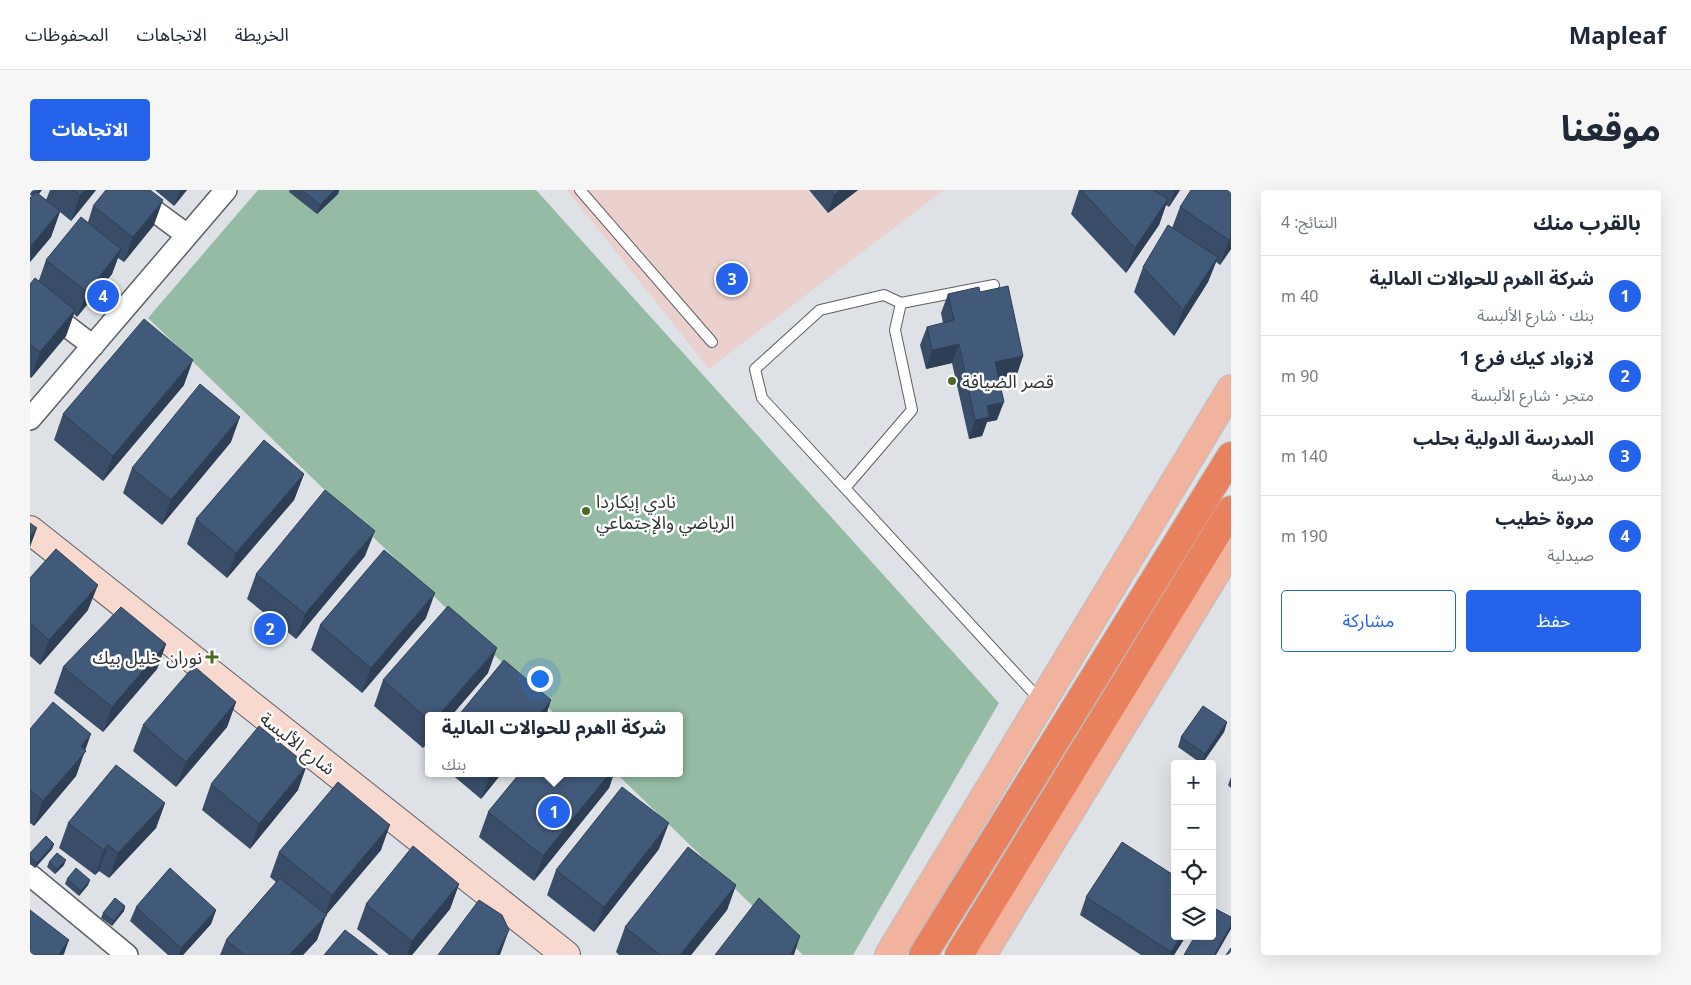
<!DOCTYPE html>
<html lang="ar">
<head>
<meta charset="utf-8">
<style>
  body { margin:0; font-family:"Noto Sans","Noto Sans Arabic",sans-serif; background:#f6f6f7; color:#1f2937; direction:rtl }
  .controls { position:absolute; right:15px; bottom:15px; display:grid; overflow:hidden; border-radius:5px; box-shadow:0 5px 20px #0002 }
  .controls button { width:45px; height:45px; display:grid; place-items:center; padding:0; border:0; border-bottom:1px solid #e0e1e3; background:#fff; color:#1f2937; font:25px sans-serif }
  .you { position:absolute; left:509px; top:488px; width:18px; height:18px; margin:-12px; border:4px solid #fff; border-radius:50%; background:#1a73e8; box-shadow:0 0 0 8px #1a73e833 }
  .badge { display:grid; place-items:center; width:32px; height:32px; border-radius:50%; background:#2563eb; color:#fff; font-size:16px; font-weight:700 }
  .pin { position:absolute; translate:-50% -50%; border:2px solid #fff; box-shadow:0 1px 5px #0006 }
  .popup { position:absolute; left:395px; top:522px; width:258px; height:65px; box-sizing:border-box; display:grid; place-content:center; border-radius:5px; background:#fff; filter:drop-shadow(0 1px 4px #0005); font-size:16px; white-space:nowrap; color:#747a83 }
  .popup b { font-size:19px; color:#1f2937 }
  .popup::after { content:''; position:absolute; left:50%; top:100%; margin-left:-10px; border:10px solid transparent; border-top-color:#fff }
  .list { margin:0; padding:0; list-style:none }
  h2 { display:flex; justify-content:space-between; align-items:center; height:65px; margin:0; padding:0 20px; font-size:21px }
  h2 small { font-size:16px; font-weight:400; color:#747a83 }
  .list li { display:grid; grid-template-columns:32px 1fr auto; gap:15px; align-items:center; box-sizing:border-box; height:80px; padding:0 20px; border-top:1px solid #e0e1e3 }
  .list b { display:block; font-size:19px; white-space:nowrap }
  .list p { margin:0; font-size:16px; white-space:nowrap; color:#747a83 }
  .list em { font-size:16px; font-style:normal; color:#747a83 }
  .actions { display:flex; gap:10px; padding:15px 20px }
  .actions a { flex:1; padding:11px 0; border:1px solid #2563eb; border-radius:5px; text-align:center; font-size:18px; color:#2563eb }
  .actions .main { background:#2563eb; color:#fff }
  .icon { flex:none; width:28px; height:28px; fill:none; stroke:currentColor; stroke-width:2; stroke-linecap:round; stroke-linejoin:round }
  .map { position:relative; flex:none; width:1201px; height:765px; overflow:hidden; direction:ltr; border-radius:5px }
  header { display:flex; align-items:center; gap:30px; box-sizing:border-box; height:70px; padding:0 25px; background:#fff; border-bottom:1px solid #e0e1e3 }
  header strong { font-size:24px }
  nav { display:flex; gap:28px; margin-inline-start:auto; font-size:18px }
  .intro { display:flex; align-items:center; justify-content:space-between; box-sizing:border-box; height:120px; padding:0 30px }
  h1 { margin:0; font-size:35px }
  .button { padding:12px 22px; border-radius:5px; background:#2563eb; color:#fff; font-size:18px; font-weight:700 }
  main { display:flex; gap:30px; padding:0 30px }
  aside { flex:1; background:#fff; border-radius:5px; box-shadow:0 5px 20px #0002 }
  .map>svg:first-child { display:block }
  .education { fill:#ebd1cd }
  .green { fill:#95bba4 }
  .lines { fill:none; stroke-linecap:round; stroke-linejoin:round }
  .lane-casing { stroke:#5d6064; stroke-width:12 }
  .street-casing { stroke:#5d6064; stroke-width:24 }
  .secondary-casing { stroke:#5d6064; stroke-width:30 }
  .primary-casing { stroke:#bdbdbe; stroke-width:30 }
  .highway-casing { stroke:#bdbdbe; stroke-width:30 }
  .lane { stroke:#fff; stroke-width:10 }
  .street { stroke:#fff; stroke-width:21 }
  .secondary { stroke:#f8d9cf; stroke-width:28 }
  .primary { stroke:#f2b39e; stroke-width:28 }
  .highway { stroke:#e9805e; stroke-width:28 }
  .wall { fill:#394d68 }
  .shaded-wall { fill:#2e3f55 }
  .building { fill:#425a79; stroke:#2e3f55 }
  .poi-dot { fill:#4b6b22; stroke:#fff; stroke-width:2 }
  .labels { text-anchor:middle; dominant-baseline:central; stroke-width:5; stroke-linejoin:round; paint-order:stroke }
  .poi-label { font-size:18px; fill:#313234; stroke:#fff; text-anchor:start }
  .street-label { font-size:18px; fill:#313234; stroke:#fff }
</style>
</head>
<body>
<header>
<strong>Mapleaf</strong>
<nav><a>الخريطة</a><a>الاتجاهات</a><a>المحفوظات</a></nav>
</header>
<div class="intro"><h1>موقعنا</h1><a class="button">الاتجاهات</a></div>
<main>
<aside>
<h2>بالقرب منك<small>النتائج: 4</small></h2>
<ul class="list">
<li><span class="badge">1</span><div><b>شركة ااهرم للحوالات المالية</b><p>بنك · شارع الألبسة</p></div><em>40 m</em></li>
<li><span class="badge">2</span><div><b>لازواد كيك فرع 1</b><p>متجر · شارع الألبسة</p></div><em>90 m</em></li>
<li><span class="badge">3</span><div><b>المدرسة الدولية بحلب</b><p>مدرسة</p></div><em>140 m</em></li>
<li><span class="badge">4</span><div><b>مروة خطيب</b><p>صيدلية</p></div><em>190 m</em></li>
</ul>
<div class="actions"><a class="main">حفظ</a><a>مشاركة</a></div>
</aside>
<div class="map">
<svg width="1201" height="765" viewBox="0 0 1201 765">
  <rect width="100%" height="100%" fill="#dee2e6"/>
  <path class="education" d="M537,0H914L679,179Z"/>
  <path class="green" d="M228,0H506L969,513L823,765H773L586,583H649V526H527L118,128Z"/>
  <g class="lines">
    <g class="lane-casing">
      <path id="lane" d="M550,0L682,152
        M964,95L871,113L854,105L790,120L725,179L732,208L1011,511
        M815,298L882,220L865,140L871,113"/>
    </g>
    <g class="street-casing">
      <path id="street" d="M96,0L157,45
        M0,108L63,156
        M0,229L196,0
        M0,685L97,765"/>
    </g>
    <g class="secondary-casing">
      <path id="secondary" d="M0,340L536,765"/>
    </g>
    <g class="primary-casing">
      <path id="primary" d="M859,765L1201,199
        M952,765L1201,358"/>
    </g>
    <g class="highway-casing">
      <path id="highway" d="M893,765L1201,266
        M929,765L1201,320"/>
    </g>
    <use href="#lane" class="lane"/>
    <use href="#street" class="street"/>
    <use href="#secondary" class="secondary"/>
    <use href="#primary" class="primary"/>
    <use href="#highway" class="highway"/>
  </g>
  <path class="wall" d="M0,0H12L8,4L16,10L20,0H66L41,31L30,22L21,47L0,72V8L2,6L0,5Z
    M125,0H157L144,16Z
    M260,0H309L308,4L287,24L259,2Z
    M779,0H828L798,23Z
    M1049,0H1150L1139,17L1136,15L1129,35L1096,83L1041,24Z
    M1201,0V59L1190,75L1186,72L1178,92L1144,146L1104,102L1113,77L1142,38L1150,17Z
    M63,16L124,35L94,72L88,68L82,84L47,127L44,124L36,146L1,188L0,187V94L9,90L16,70L58,32Z
    M950,102L993,166L987,184L969,188L967,230L957,232L952,246L939,249L922,173L896,179L890,155L897,137L913,133L911,123L918,104Z
    M154,195L73,291L24,250L33,224Z
    M201,252L132,335L93,303L102,278Z
    M274,284L264,310L197,388L157,354L166,329Z
    M335,366L266,449L217,409L226,384Z
    M0,388L58,420L10,475L0,466Z
    M396,428L332,503L281,460L290,435Z
    M136,454L127,479L73,542L24,503L33,477Z
    M458,483L421,526H399V551L393,558L344,516L353,490Z
    M206,512L197,537L146,597L103,561L113,535Z
    M1197,532L1194,542L1172,574L1148,557L1151,547Z
    M0,539L55,560L46,586L4,636L0,633Z
    M420,583H472L451,609Z
    M490,583H584L579,598L504,691L449,647L458,622Z
    M1201,587V598L1198,595Z
    M181,594L268,600L220,659L172,620Z
    M135,613L126,638L79,688L69,681L65,685L29,658L38,633Z
    M24,654L22,659L5,678L0,674V663Z
    M629,659L564,742L517,705L526,680Z
    M351,660L296,725L287,750L273,765H190L196,750L246,692L240,687L249,662Z
    M19,672L34,675L25,684L17,677Z
    M37,689L60,690L58,695L49,706L35,694Z
    M429,694L420,719L382,765H359L327,739L336,714Z
    M706,695L697,720L661,765H589L586,762L595,737Z
    M1056,707L1156,746L1144,765H1111L1050,725Z
    M95,716L94,721L82,736L71,728L73,723Z
    M106,717L186,720L181,734L153,765H138L100,731Z"/>
  <path class="shaded-wall" d="M8,0H12L5,9Z
    M55,0H66L41,31L50,5Z
    M150,0H157L144,16Z
    M305,0H309L308,4L287,24L290,15Z
    M811,0H828L798,23L804,5Z
    M1145,0H1150L1139,17Z
    M1138,9L1129,35L1096,83L1105,58Z
    M133,10L124,35L94,72L103,47Z
    M30,21L21,47L0,72V62L2,55Z
    M1201,47V59L1190,75L1199,50Z
    M91,59L82,84L47,127L57,102Z
    M1188,67L1178,92L1144,146L1153,120Z
    M45,120L36,146L1,188L10,162Z
    M929,154L922,173L896,179L902,160Z
    M993,166L987,184L959,190L965,172Z
    M163,170L154,195L73,291L83,266Z
    M974,212L967,230L957,232L952,246L939,249L945,230L957,216Z
    M210,227L201,252L132,335L141,310Z
    M274,284L264,310L197,388L206,363Z
    M7,338L0,357V346Z
    M345,341L335,366L266,449L275,424Z
    M68,395L58,420L10,475L19,450Z
    M405,403L396,428L332,503L341,478Z
    M136,454L127,479L73,542L82,517Z
    M467,458L458,483L421,526H408Z
    M521,510L516,526H508Z
    M206,512L197,537L146,597L156,572Z
    M1197,532L1194,542L1172,574L1175,564Z
    M399,541V551L393,558Z
    M61,544L46,586L4,636L13,611L51,556Z
    M277,575L268,600L220,659L229,634Z
    M460,583H472L451,609L460,584Z
    M580,583H584L579,598L504,691L513,666Z
    M135,613L126,638L79,688L88,663Z
    M639,633L629,659L564,742L574,717Z
    M360,635L351,660L296,725L287,750L273,765H259L293,729L302,705Z
    M24,654L22,659L5,678L7,673Z
    M78,655L69,681L65,685L74,660Z
    M36,670L34,675L25,684L27,679Z
    M60,690L58,695L49,706L51,701Z
    M429,694L420,719L382,765H377L382,751Z
    M706,695L697,720L661,765H650Z
    M95,716L94,721L82,736L84,731Z
    M186,720L181,734L153,765H149L151,758Z
    M1201,735V739L1186,765H1184Z
    M479,740L470,765H466Z
    M770,746L764,765H760Z
    M1151,746H1156L1144,765H1140L1141,762Z
    M39,750L34,764L33,765H28Z"/>
  <path class="building" d="M43,0H55L50,5Z
    M76,0H120L133,10L103,47L63,16Z
    M272,0H305L290,15Z
    M801,0H811L804,5Z
    M1051,0H1123L1138,9L1105,58Z
    M1161,0H1201V47L1199,50L1150,17Z
    M6,2L30,21L2,55L0,53V8Z
    M51,27L91,59L57,102L16,70Z
    M1138,35L1188,67L1153,120L1113,77Z
    M5,88L45,120L10,162L0,154V94Z
    M978,96L993,166L965,172L974,212L957,216L959,227L945,230L929,154L902,160L897,137L924,130L918,104L949,97L950,102Z
    M114,129L163,170L83,266L33,224Z
    M170,194L210,227L141,310L102,278Z
    M234,250L274,284L206,363L166,329Z
    M295,300L345,341L275,424L226,384Z
    M0,333L7,338L0,346Z
    M26,359L68,395L19,450L0,433V388Z
    M354,360L405,403L341,478L290,435Z
    M418,416L467,458L408,526H399V530L353,490Z
    M91,417L136,454L82,517L33,477Z
    M474,470L521,510L508,526H428Z
    M164,476L206,512L156,572L113,535Z
    M23,512L61,544L51,556L56,561L13,611L0,600V539Z
    M1173,516L1197,532L1175,564L1151,547Z
    M229,536L277,575L229,634L181,594Z
    M86,575L135,613L88,663L78,655L74,660L38,633Z
    M490,583H580L513,666L458,622Z
    M308,592L360,635L302,705L249,662Z
    M592,597L639,633L574,717L526,680Z
    M16,646L24,654L7,673L0,667V663Z
    M1092,652L1145,686V746H1151L1141,762L1056,707Z
    M383,656L429,694L382,751L336,714Z
    M658,657L706,695L650,765H630L595,737Z
    M27,663L36,670L27,679L19,672Z
    M46,678L60,690L51,701L37,689Z
    M140,678L186,720L151,758L106,717Z
    M250,688L297,725L259,765H215L196,750Z
    M85,708L95,716L84,731L73,723Z
    M729,708L770,746L760,765H685Z
    M449,710L472,725L479,740L466,765H408Z
    M1182,717L1201,727V735L1184,765H1154L1165,746H1182Z
    M0,720L39,750L28,765H0Z
    M315,740L348,765H294Z
    M1201,758V765H1196Z"/>
  <g class="poi-dot">
    <circle cx="922" cy="191" r="5"/>
    <circle cx="556" cy="321" r="5"/>
    <path d="M179.5 459.5h5v5h5v5h-5v5h-5v-5h-5v-5h5z"/>
  </g>
  <g class="labels">
    <g class="poi-label">
      <text x="932" y="191">قصر الضيافة</text>
      <text x="566" y="311">نادي إيكاردا<tspan x="566" dy="21">الرياضي والإجتماعي</tspan></text>
      <text x="172" y="467" text-anchor="end">نوران خليل بيك</text>
    </g>
    <g class="street-label">
      <text transform="translate(268 553) rotate(38)">شارع الألبسة</text>
    </g>
  </g>
</svg>
<div class="controls">
<button>+</button>
<button>−</button>
<button><svg class="icon" aria-label="locate" viewBox="0 0 24 24"><circle cx="12" cy="12" r="6"/><path d="M12 2v4M12 18v4M2 12h4M18 12h4"/></svg></button>
<button><svg class="icon" aria-label="layers" viewBox="0 0 24 24"><path d="M12 4l9 5-9 5-9-5zM3 14l9 5 9-5"/></svg></button>
</div>
<div class="you"></div>
<div class="pin badge" style="left:524px;top:622px">1</div>
<div class="popup"><b>شركة ااهرم للحوالات المالية</b>بنك</div>
<div class="pin badge" style="left:240px;top:439px">2</div>
<div class="pin badge" style="left:702px;top:89px">3</div>
<div class="pin badge" style="left:73px;top:106px">4</div>
</div>
</main>
</body>
</html>
